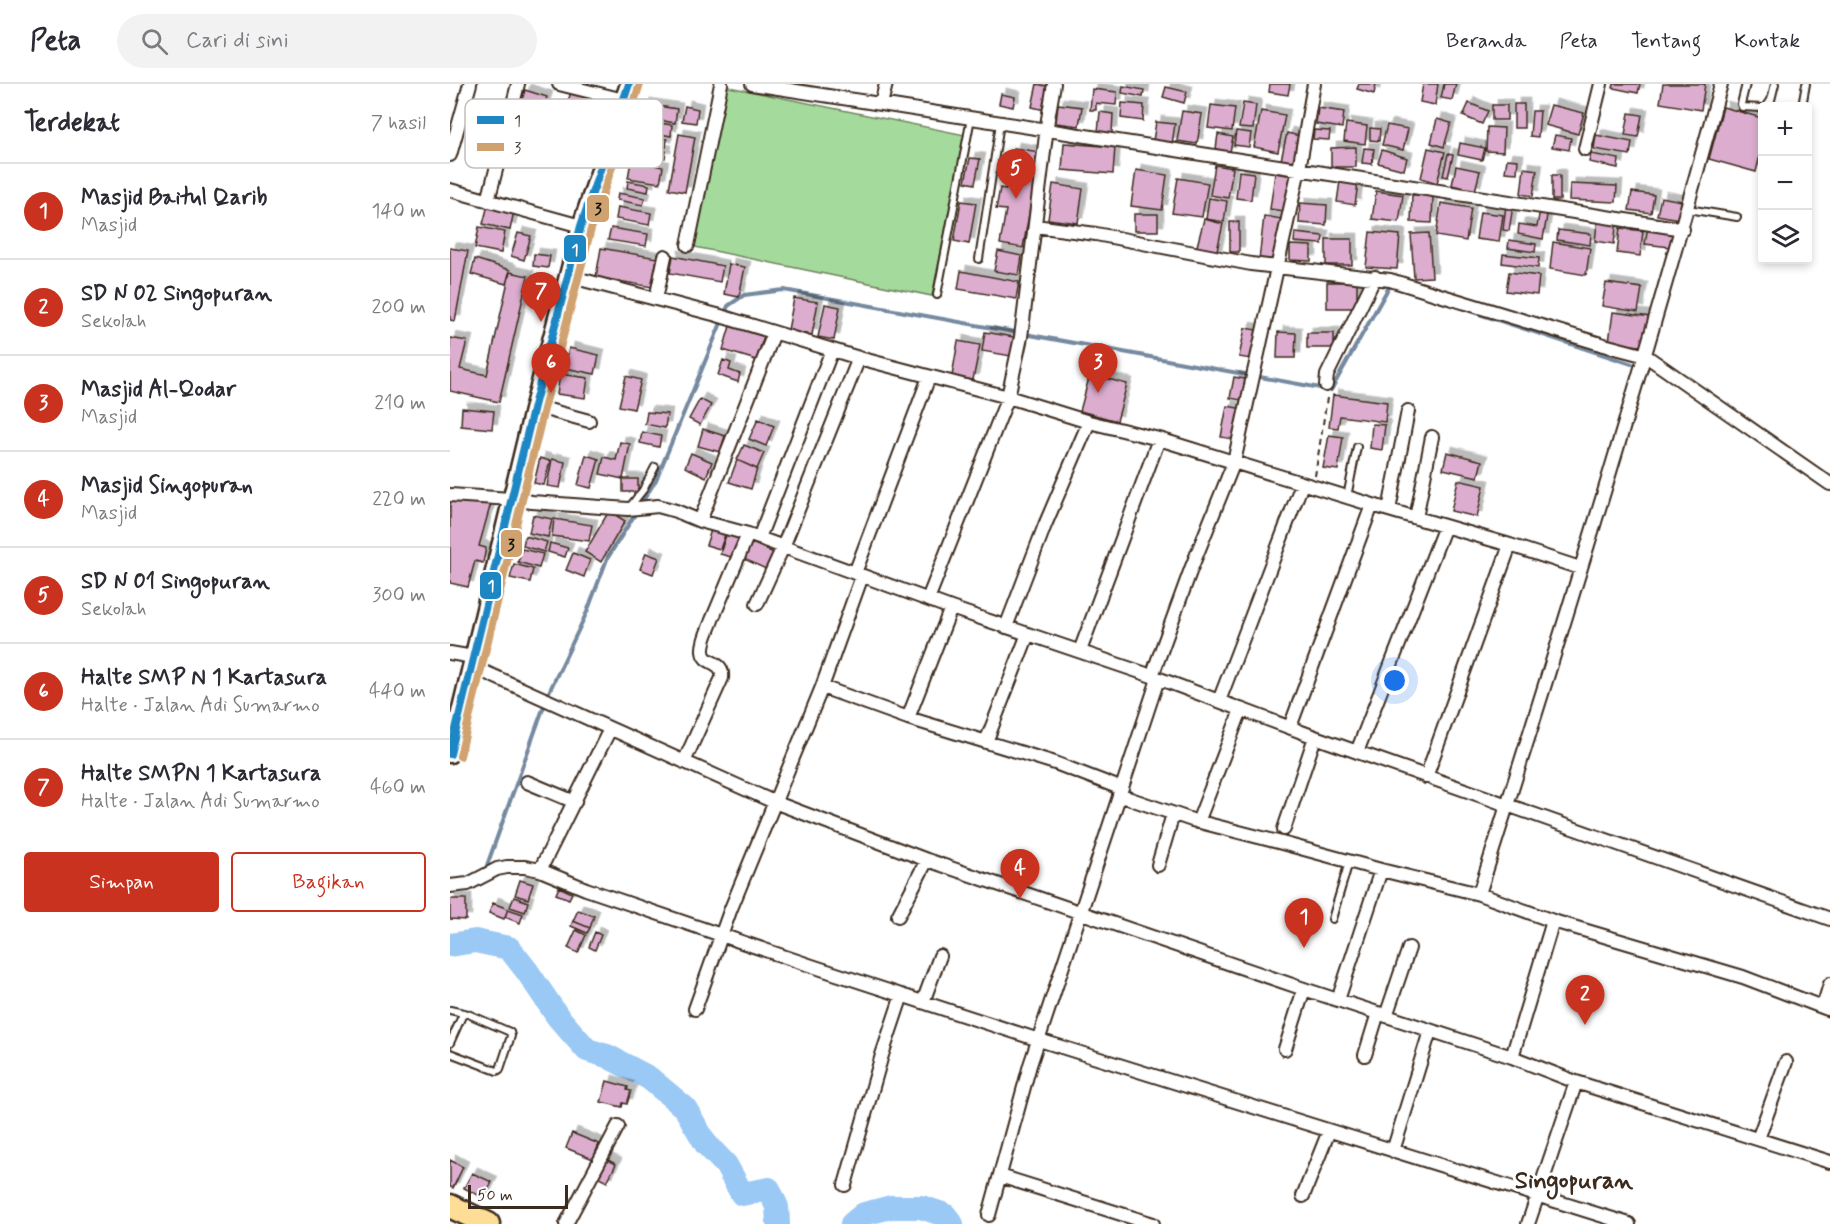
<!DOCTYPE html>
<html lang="id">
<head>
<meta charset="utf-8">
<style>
  body { margin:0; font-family:Mynerve,sans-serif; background:#f2f2f3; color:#2b2b33 }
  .controls { position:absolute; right:18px; top:18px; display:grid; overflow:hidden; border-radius:6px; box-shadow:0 3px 9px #0003 }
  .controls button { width:54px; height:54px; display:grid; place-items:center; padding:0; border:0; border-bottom:2px solid #e1e1e2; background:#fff; color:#2b2b33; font:30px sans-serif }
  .scale { position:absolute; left:18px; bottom:15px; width:100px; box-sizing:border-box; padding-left:6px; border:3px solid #3b2a1e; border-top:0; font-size:16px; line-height:21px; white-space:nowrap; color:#3b2a1e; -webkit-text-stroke:4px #fff; paint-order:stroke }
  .you { position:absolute; left:945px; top:597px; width:21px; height:21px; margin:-15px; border:4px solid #fff; border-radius:50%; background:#1a73e8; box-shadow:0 0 0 9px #1a73e833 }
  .badge { display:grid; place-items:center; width:39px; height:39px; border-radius:50%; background:#c8321e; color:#fff; font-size:20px; font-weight:700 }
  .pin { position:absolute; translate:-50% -50px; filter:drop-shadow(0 2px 3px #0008) }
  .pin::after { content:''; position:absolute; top:32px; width:21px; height:18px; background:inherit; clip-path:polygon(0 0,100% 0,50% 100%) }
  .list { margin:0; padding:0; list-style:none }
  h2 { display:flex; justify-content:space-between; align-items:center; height:78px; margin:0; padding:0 24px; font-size:26px }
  h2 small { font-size:20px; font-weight:400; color:#7c7c81 }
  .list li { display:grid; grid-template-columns:39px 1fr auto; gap:18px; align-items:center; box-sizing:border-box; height:96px; padding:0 24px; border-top:2px solid #e1e1e2 }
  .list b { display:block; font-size:22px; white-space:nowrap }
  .list p { margin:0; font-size:20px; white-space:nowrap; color:#7c7c81 }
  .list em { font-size:20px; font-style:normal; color:#7c7c81 }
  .actions { display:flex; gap:12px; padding:18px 24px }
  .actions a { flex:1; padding:14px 0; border:2px solid #c8321e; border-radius:6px; text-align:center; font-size:21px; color:#c8321e }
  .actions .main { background:#c8321e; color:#fff }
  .icon { flex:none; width:33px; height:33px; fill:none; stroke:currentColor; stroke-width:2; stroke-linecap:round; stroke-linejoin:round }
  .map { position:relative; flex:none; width:1380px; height:1140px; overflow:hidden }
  header { display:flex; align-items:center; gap:36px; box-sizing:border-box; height:84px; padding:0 30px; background:#fff; border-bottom:2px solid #e1e1e2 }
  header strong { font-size:28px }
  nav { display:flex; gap:33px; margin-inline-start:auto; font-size:21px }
  .search { width:420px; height:54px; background:#f2f2f3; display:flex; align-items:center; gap:15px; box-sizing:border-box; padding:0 21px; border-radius:33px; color:#7c7c81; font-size:22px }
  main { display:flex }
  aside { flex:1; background:#fff }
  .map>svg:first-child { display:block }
  .green { fill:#a5da9d; stroke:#70825e; stroke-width:1.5 }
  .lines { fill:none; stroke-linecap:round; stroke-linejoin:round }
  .stream { stroke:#74899f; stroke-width:4 }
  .river { stroke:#9ac9f5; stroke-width:24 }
  .building { fill:#dcadcf; stroke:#3b2a1e; stroke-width:1.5; filter:url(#shadow) }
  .lane-casing { stroke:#3b2a1e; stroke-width:10 }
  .street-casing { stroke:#3b2a1e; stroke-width:16 }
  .secondary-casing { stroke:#3b2a1e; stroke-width:21 }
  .highway-casing { stroke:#3b2a1e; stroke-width:27 }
  .path { stroke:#3b2a1e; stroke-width:2; stroke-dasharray:6 4.5; stroke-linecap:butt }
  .lane { stroke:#fff; stroke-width:6 }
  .street { stroke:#fff; stroke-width:12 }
  .secondary { stroke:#fff; stroke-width:16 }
  .highway { stroke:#fedd96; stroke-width:22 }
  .bus-1-casing { stroke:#fff; stroke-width:12 }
  .bus-2-casing { stroke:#fff; stroke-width:12 }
  .bus-1 { stroke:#1d87c4; stroke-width:8 }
  .bus-2 { stroke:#d0a270; stroke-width:8 }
  .labels { text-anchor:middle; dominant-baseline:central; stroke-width:6; stroke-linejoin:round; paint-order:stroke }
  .quarter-label { font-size:24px; font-weight:bold; fill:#3b2a1e; stroke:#fff }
  .key { fill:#fff; stroke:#c4bfbc; stroke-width:1.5 }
  .key-label { font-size:16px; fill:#3b2a1e }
  .line-badge { stroke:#fff; stroke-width:2 }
  .badge-label { font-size:16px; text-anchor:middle; font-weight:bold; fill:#fff }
  .pale-badge-label { font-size:16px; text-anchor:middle; font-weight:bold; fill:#111 }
</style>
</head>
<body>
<header>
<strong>Peta</strong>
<div class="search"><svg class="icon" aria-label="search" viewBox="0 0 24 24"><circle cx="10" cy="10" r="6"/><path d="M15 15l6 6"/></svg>Cari di sini</div>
<nav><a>Beranda</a><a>Peta</a><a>Tentang</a><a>Kontak</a></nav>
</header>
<main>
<aside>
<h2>Terdekat<small>7 hasil</small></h2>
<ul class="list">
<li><span class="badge">1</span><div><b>Masjid Baitul Qarib</b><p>Masjid</p></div><em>140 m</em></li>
<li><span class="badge">2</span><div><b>SD N 02 Singopuran</b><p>Sekolah</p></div><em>200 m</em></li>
<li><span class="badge">3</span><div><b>Masjid Al-Qodar</b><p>Masjid</p></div><em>210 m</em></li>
<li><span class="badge">4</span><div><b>Masjid Singopuran</b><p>Masjid</p></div><em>220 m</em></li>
<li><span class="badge">5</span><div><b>SD N 01 Singopuran</b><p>Sekolah</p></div><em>300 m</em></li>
<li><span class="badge">6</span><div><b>Halte SMP N 1 Kartasura</b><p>Halte · Jalan Adi Sumarmo</p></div><em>440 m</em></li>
<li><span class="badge">7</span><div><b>Halte SMPN 1 Kartasura</b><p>Halte · Jalan Adi Sumarmo</p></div><em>460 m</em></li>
</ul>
<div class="actions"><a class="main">Simpan</a><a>Bagikan</a></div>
</aside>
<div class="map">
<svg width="1380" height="1140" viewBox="0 0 1380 1140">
  <defs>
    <filter id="shadow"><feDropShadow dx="5.5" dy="-5.5" stdDeviation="0" flood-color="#0004"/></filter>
  </defs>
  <rect width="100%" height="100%" fill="#fff"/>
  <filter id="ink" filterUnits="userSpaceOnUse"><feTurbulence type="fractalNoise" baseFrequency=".0167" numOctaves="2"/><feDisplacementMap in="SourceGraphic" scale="12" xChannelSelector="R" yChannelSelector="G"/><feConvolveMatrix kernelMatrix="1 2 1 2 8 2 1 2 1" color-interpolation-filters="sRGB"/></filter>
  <g filter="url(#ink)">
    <path class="green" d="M274,2L515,51L482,212L240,162Z"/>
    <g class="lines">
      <path class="stream" d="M980,214L1182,280
        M191,420L206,396L278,222L294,211L334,206L881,306L940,201L942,202
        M35,787L99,608L137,528L157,475L187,427"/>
      <path class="river" d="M0,861L25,857L59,864L77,887L108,933L137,966L157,972L199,994L235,1024L256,1060L276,1081L292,1110L319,1105L327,1123L328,1140
        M402,1140L414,1130L441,1123H471L495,1131L502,1140"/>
    </g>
    <path class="building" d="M587,0L600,3L595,26L582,23Z
      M820,0H840L838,11L819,8Z
      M909,0H926L924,10L907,5Z
      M973,0H988L985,21L970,18Z
      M994,0H1006L1002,16L991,14Z
      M1164,0H1190L1188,9L1163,4Z
      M1213,0H1255L1251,26L1210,19Z
      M673,2L694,6L693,13L672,9Z
      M716,3L737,8L734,19L713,13Z
      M122,5L144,12L139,28L117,20Z
      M642,5L667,8L666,21L646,19V26H640Z
      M75,6L97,13L90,36L68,29Z
      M551,10L565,13L563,23L549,20Z
      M672,19L694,21L693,37L671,34Z
      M793,19L806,21L803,45L789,44Z
      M1019,19L1038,27L1032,40L1013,32Z
      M195,20L227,25L225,39L193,33Z
      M608,20L632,23L629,42L606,39Z
      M1064,20H1074V44H1064Z
      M761,21L785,24L782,47L758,44Z
      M1042,21H1057V36H1042Z
      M1101,21L1134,29L1128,50L1095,41Z
      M235,22L248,25L246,39L232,37Z
      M1273,23L1312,34V63L1306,88L1259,75Z
      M868,24L894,28L892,44L866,40Z
      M732,27L752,30L747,60L727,57Z
      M811,27L835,31L828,68L804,63Z
      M1082,27H1090L1088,53L1080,52Z
      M650,28L663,30L662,49L648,48Z
      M1179,29L1192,31L1188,53L1175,51Z
      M987,35L1001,39L994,63L981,59Z
      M196,37L222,41L221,52L194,47Z
      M706,38L725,40L722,60L703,57Z
      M896,39L917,42L915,60L894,57Z
      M937,41L958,45L953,66L932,61Z
      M1037,43L1054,44L1053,68L1036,67Z
      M920,44L930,45L929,57L920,56Z
      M864,46L880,47L879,56L863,55Z
      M786,47L801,49L799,63L784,61Z
      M837,49L854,53L848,80L831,76Z
      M194,50L217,55L216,63L192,58Z
      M229,50L245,53L235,108L219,105Z
      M768,50L783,53L780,68L766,65Z
      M1105,51L1121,54L1119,66L1102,63Z
      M1146,51L1182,58L1180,71L1144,65Z
      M614,59L665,63L663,90L612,86Z
      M1010,59L1035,64L1032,76L1008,71Z
      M191,63L216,67L215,74L189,70Z
      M906,63V83H881V64Z
      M564,64L590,68L573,164L550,160L556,126L546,125L550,104L556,105Z
      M914,64L924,65L922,80L912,79Z
      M978,64L995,68L987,99L971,94Z
      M932,66L957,74L954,86L928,79Z
      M998,70L1003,71L998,93L993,92Z
      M1141,70L1169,75L1168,84L1139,78Z
      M520,74L530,75L525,100L515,98Z
      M1057,75L1068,76L1067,89L1055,88Z
      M181,77L213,83L210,99L178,94Z
      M765,81L783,84L778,114L760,111Z
      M1006,82L1030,87L1025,107L1002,101Z
      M1074,84L1087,86L1083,112L1071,110Z
      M686,86L717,91L712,126L681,122Z
      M789,87L804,89L801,116L786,114Z
      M825,89L844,92L840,128L820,125Z
      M1102,91H1110V116H1102Z
      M728,94L758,99L752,133L722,129Z
      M178,97L199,101L198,108L177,104Z
      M890,97L908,99L905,121L887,118Z
      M603,100L633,105L628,139L598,135Z
      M1120,100L1167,102L1166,118L1119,116Z
      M926,107L953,111L949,138L922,135Z
      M1182,108L1204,111L1201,129L1179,126Z
      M168,109L195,114L193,121L167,116Z
      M962,111H983L982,139L961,138Z
      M1211,113L1237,118L1234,136L1207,131Z
      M759,114L777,117L774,138L756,135Z
      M511,117L526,119L519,160L504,157Z
      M850,119L877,121L876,141L849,139Z
      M991,119L1021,124L1016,157L986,152Z
      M38,121L64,127L60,146L33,140Z
      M1056,121L1063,122L1059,147L1053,146Z
      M168,123L201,129L199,141L166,135Z
      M1090,125L1098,126L1093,155L1068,150L1069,140L1087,143Z
      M1030,128L1053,131L1049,158L1026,155Z
      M684,130H708V147H684Z
      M814,132L832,135L826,178L809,176Z
      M1148,132L1167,135L1164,160L1145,157Z
      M754,135L773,140L766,171L746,166Z
      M780,138H789V168H780Z
      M1198,142L1223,145L1220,163L1195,160Z
      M29,143L55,148L51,169L25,164Z
      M161,144L198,150L196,162L158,156Z
      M1170,144L1193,147L1190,172L1167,169Z
      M1108,146L1141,150L1140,161L1107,156Z
      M920,148L950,151L947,185L916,183Z
      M68,149L81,152L74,176L61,172Z
      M845,149L873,152L872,160L844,158Z
      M979,149L982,193L964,194L961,150Z
      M876,155H902V181H876Z
      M1059,156L1086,160L1085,168L1058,164Z
      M1103,158L1140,164L1136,191L1100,185Z
      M840,161L861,162V177L840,176Z
      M0,164L18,167L5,237L0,236Z
      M151,164L207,174L202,203L146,193Z
      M548,167L572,172L569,191L544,187Z
      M84,170L100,172L98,184L83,182Z
      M1053,170L1089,174L1088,184L1052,179Z
      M223,172L273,182L270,198L220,189Z
      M25,175L60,186L56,200L21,190Z
      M279,180L295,183L289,213L274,210Z
      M511,187L569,198L566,215L508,205Z
      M60,188L78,192L49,318L0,307V254L17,257L10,285L37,291Z
      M1059,188L1089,192L1087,211L1056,207Z
      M877,198H907V224H877Z
      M1156,199L1192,204L1188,228L1152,222Z
      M344,214L368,218L362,251L338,246Z
      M375,220L390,223L384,256L368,253Z
      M1163,228L1201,233L1197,263L1159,258Z
      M280,242L314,252L306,276L273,266Z
      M795,244L807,246L801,275L789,273Z
      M535,248L564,253L561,272L532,267Z
      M828,248L846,249L845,274H827Z
      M857,249H884V264H857Z
      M508,257L530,261L523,296L502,292Z
      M119,264L149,271L145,290L115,284Z
      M273,276L281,279L279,286L290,290L288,298L268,291Z
      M110,290L138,294L135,314L107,310Z
      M640,290L677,300L667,337L630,327Z
      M176,292L191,296L184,325L169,322Z
      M784,293L800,296L796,317L780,314Z
      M883,311L937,318L935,338L890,332L888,344L879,343Z
      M250,315L261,321L250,341L239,335Z
      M777,322L794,325L788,356L771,353Z
      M12,324L44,327L42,345L11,342Z
      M197,328L217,330L215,344L195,340Z
      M308,335L324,342L316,362L299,355Z
      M922,340L935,341L932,366L920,364Z
      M253,345L275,352L270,368L248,362Z
      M192,348L211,352L209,363L190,359Z
      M879,351L893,353L888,386L873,384Z
      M170,358L180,360L173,395L150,390L154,373L166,376Z
      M294,361L314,369L307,385L287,376Z
      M997,368L1032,377L1028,393L993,385Z
      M241,369L262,378L256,393L235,383Z
      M136,371L149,375L141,404L128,401Z
      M90,374L100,377L94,401L84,399Z
      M102,375L115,378L110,404L97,402Z
      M287,376L307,385L301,405L279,398Z
      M173,395H188V408H173Z
      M1008,396L1034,402L1027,433L1001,427Z
      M0,416L41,419L29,462L36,464L33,479L25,477L18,503L0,499Z
      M159,427L175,437L151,478L135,468Z
      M83,431L102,435L98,453L79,449Z
      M104,435L142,441L139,457L102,452Z
      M262,443L276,448L270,465L256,461Z
      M276,451L290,454L285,474L270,470Z
      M75,452L97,458L94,468L73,462Z
      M300,458L326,470L318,486L292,474Z
      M100,459L118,464L115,473L98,468Z
      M72,465L93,470L89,484L68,478Z
      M123,469L140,476L134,493L116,486Z
      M196,469L209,474L203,490L190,485Z
      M64,480L83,485L80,498L60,494Z
      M70,796L83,800L78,815L65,811Z
      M109,803L122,809L119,815L106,810Z
      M64,813L78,818L75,828L60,823Z
      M0,815H16V836L0,835Z
      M43,819L58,825L54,835L39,829Z
      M58,825L73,830L70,839L55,833Z
      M128,826L144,832L140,844L123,837Z
      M123,837L140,844L137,849L121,842Z
      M126,846L136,851L128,869L118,864Z
      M145,848L151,851L145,866L139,863Z
      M157,997L178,1003L177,1006L181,1007L177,1020L173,1019L172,1023L151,1018Z
      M122,1049L149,1060L143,1075L116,1064Z
      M154,1074L166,1080L157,1098L145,1092Z
      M0,1076L13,1083L3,1104L0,1103Z
      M22,1089L42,1098L34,1114L14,1104Z"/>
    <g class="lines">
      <g class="lane-casing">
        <path id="lane" d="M1296,0L1291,20L1292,23L1312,24
          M1317,22L1321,16L1325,0
          M1352,22L1356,0
          M1238,125L1287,133
          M529,175L550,39
          M487,211L521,34
          M897,413L907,363
          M178,425L193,406L205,383
          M882,835L899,778
          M0,926L18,930L60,948L61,952L50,985L47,987L0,969
          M0,959L12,932L15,930"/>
      </g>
      <g class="street-casing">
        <path id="street" d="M109,0L174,16
          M302,0C612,51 923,94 1233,145
          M431,20L436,0
          M1135,65L1151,0
          M0,71L20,0
          M0,106L131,142
          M38,117L68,0
          M585,142L646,150L801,180L940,196L1154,261L1196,272L1380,400
          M238,161L271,0
          M118,192L267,231L409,274L558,313L639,338L709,355L939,426L1060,461L1130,484
          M206,215L215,172
          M876,301L877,291L925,193
          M84,322L139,337
          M0,411L61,415L82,418L178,425L208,422L226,427L250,437L298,450L501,524L702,592L865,653L1380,835
          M939,426L958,327
          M966,434L982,353
          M250,437L324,249
          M309,454L382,266
          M405,489L479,293
          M478,515L558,313L571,253L598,35L604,0
          M307,520L333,463L409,274
          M556,543L595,441L639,338
          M630,567L709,355
          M0,569L23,573
          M21,582L324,718L477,776L854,905L1062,973L1126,998L1380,1078
          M702,592L741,485L784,378L849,85L864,0
          M372,603L458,634L605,679L670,704
          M769,617L852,400
          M458,634L501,524
          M840,643L922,421
          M536,658L578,550
          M907,668L995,442
          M234,678L272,594C274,575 254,582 253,567C252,557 259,545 262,536C274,507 286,478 298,450
          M976,693L1060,461
          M77,698L125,718
          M669,711L742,736L828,758L931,786L1029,810L1103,837L1062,973
          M748,738L791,626
          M834,745L865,653
          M708,781L723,730
          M90,786L160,645
          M0,802L18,800L47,785L57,783H75L90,786L136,805L362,882L589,956L1179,1140
          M1029,810C1114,542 1198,272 1271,0
          M448,832L477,776
          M1103,837L1293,893L1380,926
          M888,916L931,786
          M473,918L490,872
          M1373,923L1380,900
          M245,925L280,827L372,603L412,492
          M936,932L959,864
          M835,965L854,905
          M915,971L928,929
          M1308,1055L1336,978
          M943,1067L980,947
          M550,1092L703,1140
          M395,1101L432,971L452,911
          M853,1112L879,1047
          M539,1131L580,981L708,595
          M116,1140L168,1042
          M1078,1140L1126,998"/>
      </g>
      <g class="secondary-casing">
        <path id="secondary" d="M0,670L84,322L131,142L179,0"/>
      </g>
      <g class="highway-casing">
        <path id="highway" d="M0,1122L38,1140"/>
      </g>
      <path class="path" d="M865,392L877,314"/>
      <use href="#lane" class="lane"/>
      <use href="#street" class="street"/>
      <use href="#secondary" class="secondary"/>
      <use href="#highway" class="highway"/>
      <g class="bus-1-casing">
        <path id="bus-1" d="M0,670L84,322L131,142L179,0"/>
      </g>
      <g class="bus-2-casing">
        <path id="bus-2" d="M10,672L94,325L141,145L189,3"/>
      </g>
      <use href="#bus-1" class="bus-1"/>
      <use href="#bus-2" class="bus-2"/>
    </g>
  </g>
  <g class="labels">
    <g class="quarter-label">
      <text x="1124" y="1097">Singopuran</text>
    </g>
  </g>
  <rect x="15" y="15" width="198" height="69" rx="9" class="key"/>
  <rect x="27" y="32" width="27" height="8" fill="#1d87c4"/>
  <rect x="27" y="59" width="27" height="8" fill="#d0a270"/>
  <g class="key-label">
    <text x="64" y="42">1</text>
    <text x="64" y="69">3</text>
  </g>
  <g class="line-badge">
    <rect x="136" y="110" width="24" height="29" rx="6" fill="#d0a270"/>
    <rect x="113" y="150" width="24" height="29" rx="6" fill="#1d87c4"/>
    <rect x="50" y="445" width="23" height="29" rx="6" fill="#d0a270"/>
    <rect x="29" y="487" width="23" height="29" rx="6" fill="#1d87c4"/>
  </g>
  <g class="badge-label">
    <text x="125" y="171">1</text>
    <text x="41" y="507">1</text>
  </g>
  <g class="pale-badge-label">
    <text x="148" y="130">3</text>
    <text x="61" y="466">3</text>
  </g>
</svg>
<div class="controls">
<button>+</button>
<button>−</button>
<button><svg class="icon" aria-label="layers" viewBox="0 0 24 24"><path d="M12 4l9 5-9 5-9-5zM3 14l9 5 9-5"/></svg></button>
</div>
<div class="scale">50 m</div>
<div class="you"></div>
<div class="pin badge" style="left:854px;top:864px">1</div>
<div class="pin badge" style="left:1135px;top:941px">2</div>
<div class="pin badge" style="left:648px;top:309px">3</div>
<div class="pin badge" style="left:570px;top:815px">4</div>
<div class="pin badge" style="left:566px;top:115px">5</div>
<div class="pin badge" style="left:101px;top:309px">6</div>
<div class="pin badge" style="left:91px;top:238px">7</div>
</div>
</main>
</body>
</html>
